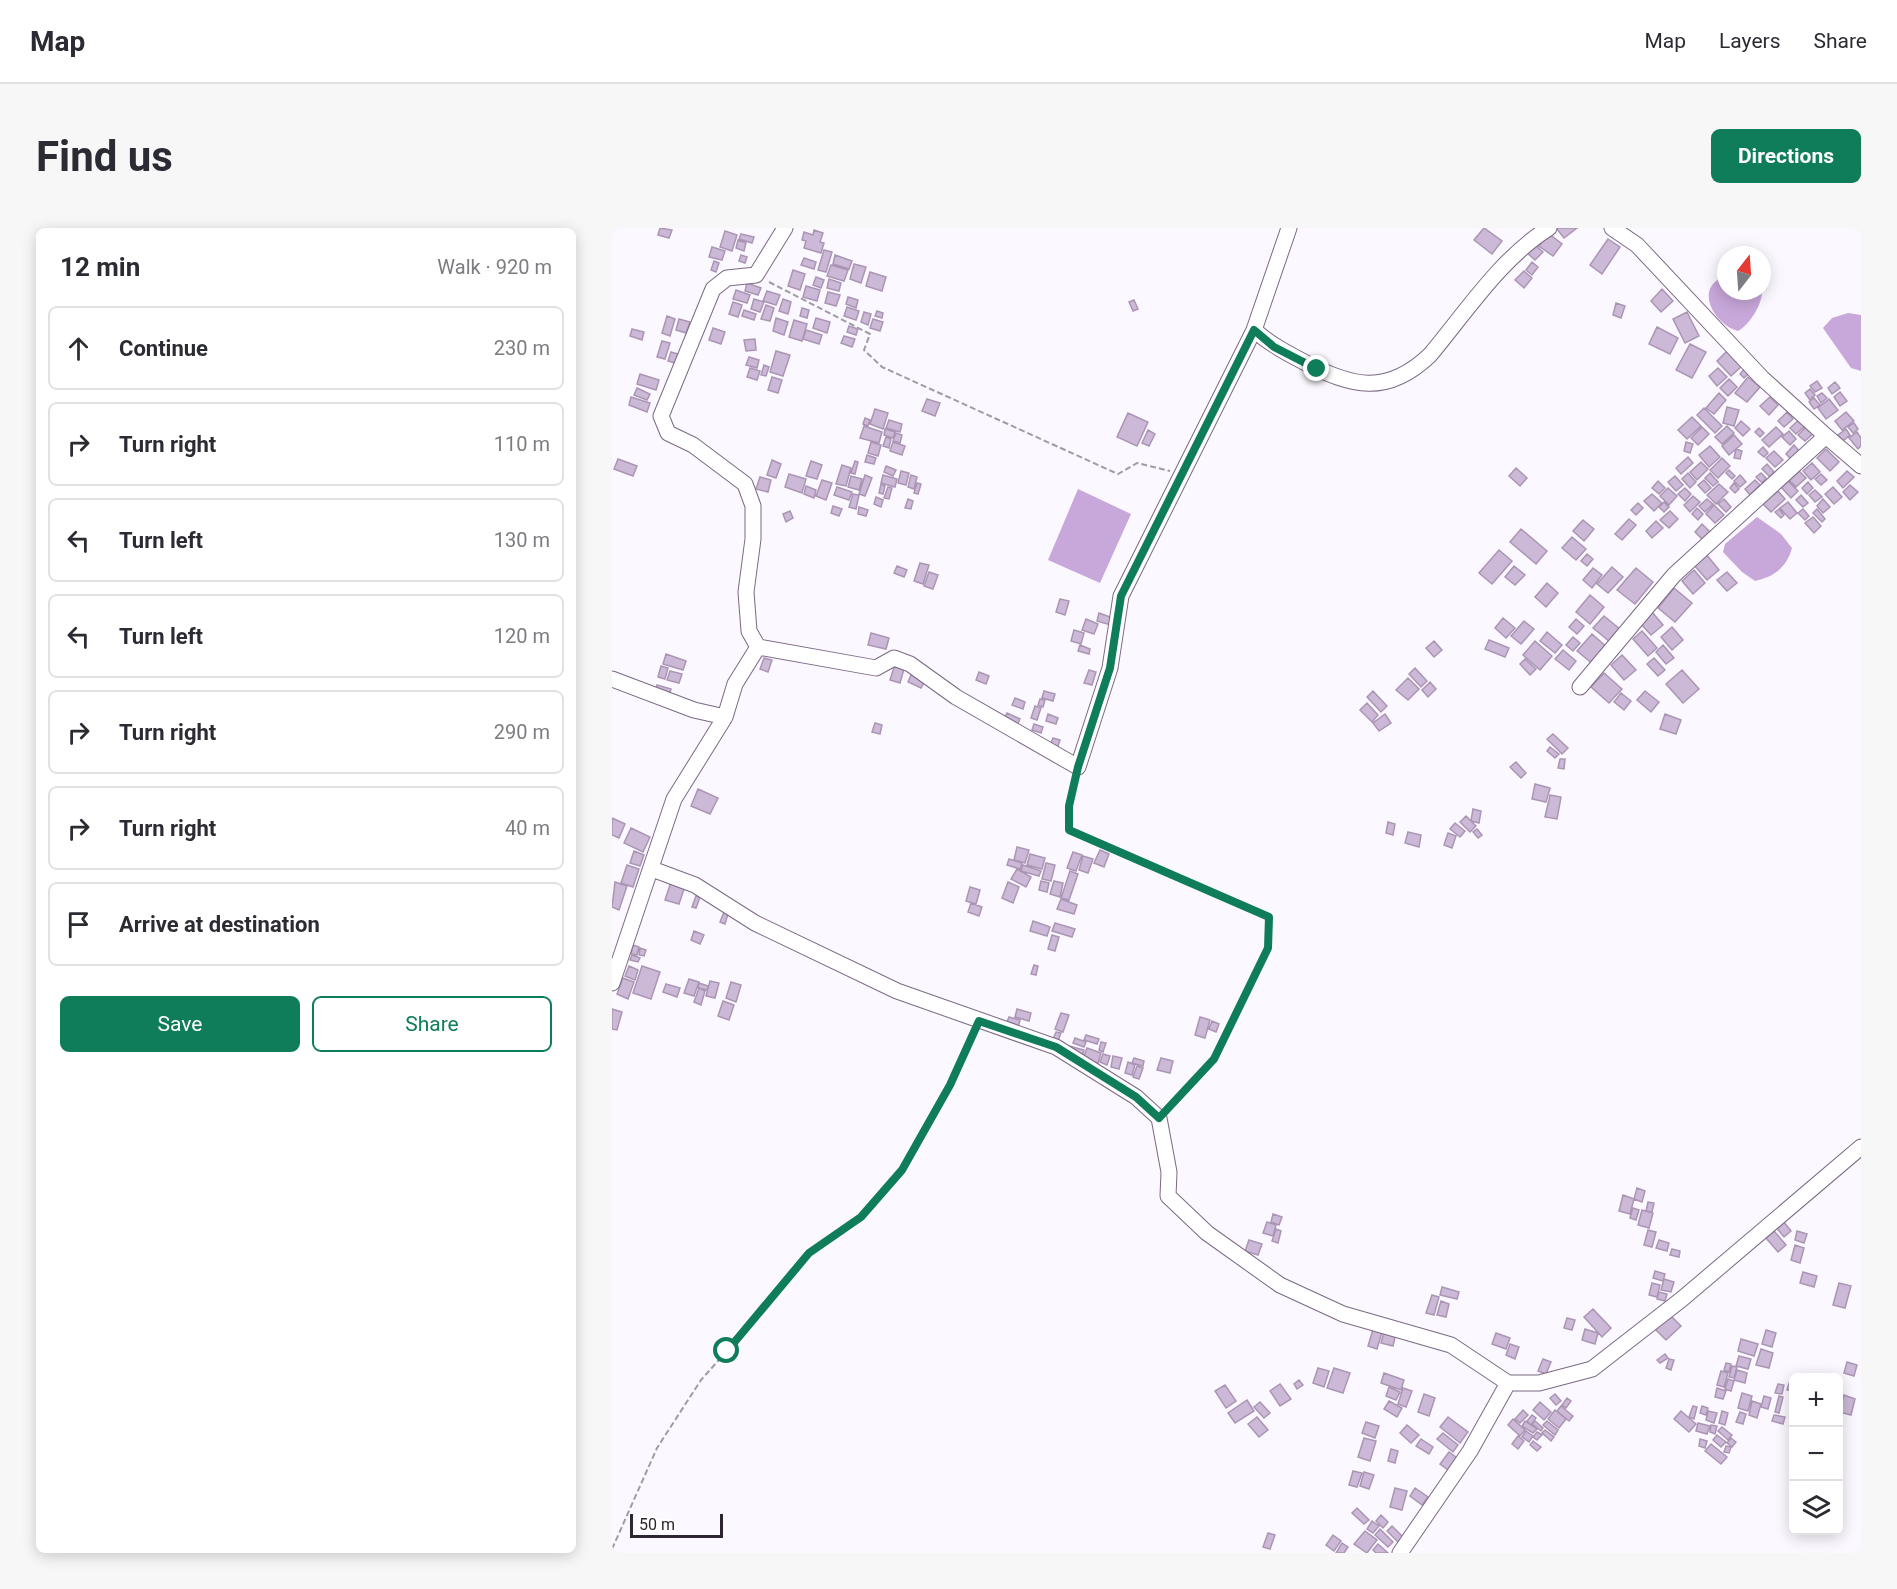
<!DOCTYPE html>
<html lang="en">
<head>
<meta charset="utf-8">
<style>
  body { margin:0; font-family:Roboto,sans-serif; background:#f7f7f7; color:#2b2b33 }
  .controls { position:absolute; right:18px; bottom:18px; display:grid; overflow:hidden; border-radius:9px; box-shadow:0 3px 15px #0003 }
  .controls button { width:54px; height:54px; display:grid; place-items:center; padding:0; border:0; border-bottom:2px solid #e1e1e2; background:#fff; color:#2b2b33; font:30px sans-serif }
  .compass { position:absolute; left:1105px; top:18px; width:54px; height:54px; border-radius:50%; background:#fff; box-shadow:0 3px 15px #0003; rotate:17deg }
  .scale { position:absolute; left:18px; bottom:15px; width:93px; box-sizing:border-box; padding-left:6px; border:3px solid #2d2531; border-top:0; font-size:16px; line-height:21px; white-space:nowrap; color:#2d2531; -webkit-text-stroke:4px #fff; paint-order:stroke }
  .stop { position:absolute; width:18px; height:18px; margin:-14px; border:4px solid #0f7d59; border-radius:50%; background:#fff }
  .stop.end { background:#0f7d59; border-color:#fff; box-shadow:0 2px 6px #0008 }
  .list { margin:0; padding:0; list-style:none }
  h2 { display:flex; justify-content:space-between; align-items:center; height:78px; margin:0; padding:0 24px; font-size:26px }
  h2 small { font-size:20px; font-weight:400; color:#7c7c81 }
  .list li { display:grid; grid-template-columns:39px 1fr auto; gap:18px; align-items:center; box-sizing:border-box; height:84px; margin:0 12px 12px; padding:0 12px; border:2px solid #e1e1e2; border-radius:9px }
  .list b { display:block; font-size:22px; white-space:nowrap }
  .list em { font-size:20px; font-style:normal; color:#7c7c81 }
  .actions { display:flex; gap:12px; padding:18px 24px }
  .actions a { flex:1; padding:14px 0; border:2px solid #0f7d59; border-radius:9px; text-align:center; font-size:21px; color:#0f7d59 }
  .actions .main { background:#0f7d59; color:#fff }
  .icon { flex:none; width:33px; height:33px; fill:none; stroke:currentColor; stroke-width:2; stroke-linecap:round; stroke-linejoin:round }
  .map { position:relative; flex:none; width:1249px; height:1325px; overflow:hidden; border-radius:9px }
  header { display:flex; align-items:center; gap:36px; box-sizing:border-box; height:84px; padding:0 30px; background:#fff; border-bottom:2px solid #e1e1e2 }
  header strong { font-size:28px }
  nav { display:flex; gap:33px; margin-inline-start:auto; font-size:21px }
  .intro { display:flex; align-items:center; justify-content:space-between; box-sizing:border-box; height:144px; padding:0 36px }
  h1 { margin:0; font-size:42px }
  .button { padding:15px 27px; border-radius:9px; background:#0f7d59; color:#fff; font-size:21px; font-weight:700 }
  main { display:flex; gap:36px; padding:0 36px }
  aside { flex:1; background:#fff; border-radius:9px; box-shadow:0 3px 15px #0003 }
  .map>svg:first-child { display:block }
  .water { fill:#c8a7da }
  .building { fill:#ccb8d7; stroke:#aa96b4; stroke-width:1.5 }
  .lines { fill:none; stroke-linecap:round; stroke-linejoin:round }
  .minor-casing { stroke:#7b6985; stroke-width:17 }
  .path { stroke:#a19ba4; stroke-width:2; stroke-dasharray:6 3; stroke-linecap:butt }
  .minor { stroke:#fff; stroke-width:15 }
  .route { stroke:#0f7d59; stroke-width:8 }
</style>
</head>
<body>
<header>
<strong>Map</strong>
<nav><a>Map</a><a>Layers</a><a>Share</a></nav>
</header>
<div class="intro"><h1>Find us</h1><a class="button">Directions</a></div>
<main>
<aside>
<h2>12 min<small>Walk · 920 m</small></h2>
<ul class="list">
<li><svg class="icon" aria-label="ahead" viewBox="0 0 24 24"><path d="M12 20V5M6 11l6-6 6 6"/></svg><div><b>Continue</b></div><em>230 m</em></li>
<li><svg class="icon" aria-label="right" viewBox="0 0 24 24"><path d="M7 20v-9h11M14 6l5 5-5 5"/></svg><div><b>Turn right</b></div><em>110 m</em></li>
<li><svg class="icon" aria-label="left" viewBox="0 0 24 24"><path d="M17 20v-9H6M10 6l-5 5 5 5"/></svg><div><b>Turn left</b></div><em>130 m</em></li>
<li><svg class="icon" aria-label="left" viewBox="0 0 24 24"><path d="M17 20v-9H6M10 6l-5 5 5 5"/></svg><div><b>Turn left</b></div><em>120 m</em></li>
<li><svg class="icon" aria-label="right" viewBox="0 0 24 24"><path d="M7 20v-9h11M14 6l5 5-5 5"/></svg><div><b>Turn right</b></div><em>290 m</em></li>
<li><svg class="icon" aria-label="right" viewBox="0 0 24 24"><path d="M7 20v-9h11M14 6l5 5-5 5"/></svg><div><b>Turn right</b></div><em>40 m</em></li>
<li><svg class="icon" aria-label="arrive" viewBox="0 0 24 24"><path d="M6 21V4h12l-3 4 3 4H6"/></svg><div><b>Arrive at destination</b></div></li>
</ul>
<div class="actions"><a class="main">Save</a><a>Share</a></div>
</aside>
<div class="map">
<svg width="1249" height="1325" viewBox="0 0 1249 1325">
  <rect width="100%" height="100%" fill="#fcf8ff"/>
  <path class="water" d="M1114,48V63H1150V60C1152,74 1138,97 1126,103C1101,96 1081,58 1114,48Z
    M1236,85L1249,87V143L1239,140L1211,100L1220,90Z
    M466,261L519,286L488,355L436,332Z
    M1145,289L1169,306L1180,320C1175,339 1162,349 1143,353L1130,344L1111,324L1113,316Z"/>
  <path class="building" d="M48,0L60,2L57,10L46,7Z
    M872,0L890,13L880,26L862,12Z
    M944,0H965L952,10Z
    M202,2L211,5L208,14L212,15L209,25L192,20L194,13L190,12L192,4L201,7Z
    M113,3L125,7L120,23L108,19Z
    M936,5L950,16L941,28L927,18Z
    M129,6L142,9L140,15L127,11Z
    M996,11L1008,19L990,46L978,37Z
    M126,12L134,15L132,23L124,20Z
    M921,15L931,24L923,32L913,23Z
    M100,19L113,23L110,32L97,29Z
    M212,22L220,24L214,44L206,42Z
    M129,27L135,29L133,35L127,33Z
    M223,27L240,33L237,41L221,36Z
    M192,30L204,34L202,41L189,37Z
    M102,33L107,35L104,44L99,42Z
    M920,34L926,39L920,47L914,42Z
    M242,36L254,39L249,55L238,51Z
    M219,37L236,42L232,53L215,48Z
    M181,42L193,46L188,62L176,58Z
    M912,43L920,50L912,60L903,52Z
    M258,44L274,49L270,63L254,58Z
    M204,49L212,52L209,60L201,57Z
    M217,51L229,55L227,63L215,60Z
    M135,55L149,60L146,67L133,63Z
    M194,58L208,62L205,73L191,69Z
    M1050,61L1061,73L1049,84L1039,73Z
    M124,62L138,67L135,75L121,71Z
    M155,63L168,67L164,77L151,73Z
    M216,64L228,67L224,78L213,75Z
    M236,69L246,72L244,80L234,76Z
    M142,71L152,74L148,84L139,81Z
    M171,71L179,74L176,86L167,83Z
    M522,72L526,81L521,83L517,74Z
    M121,74L130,77L126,89L117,86Z
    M1004,75L1013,78L1009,90L1001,87Z
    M154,77L162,80L158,93L149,91Z
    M235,79L247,83L244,92L232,88Z
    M190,80L197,82L195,90L188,88Z
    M132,82L144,86L142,92L130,88Z
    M265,83L271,85L270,90L263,88Z
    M252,84L259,86L256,97L249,94Z
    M1075,84L1087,108L1073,115L1061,91Z
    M55,88L63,91L58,108L50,105Z
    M164,90L176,94L172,107L161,103Z
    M204,90L218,94L215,105L201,100Z
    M67,91L78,94L74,105L64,102Z
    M261,91L271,94L268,103L258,100Z
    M182,92L195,96L190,113L177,109Z
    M237,98L246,101L244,107L235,104Z
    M1045,99L1066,110L1058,126L1037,116Z
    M101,100L113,104L109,116L97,112Z
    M20,101L32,104L30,112L18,108Z
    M194,102L210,107L207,116L191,111Z
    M232,108L243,111L240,119L229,115Z
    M143,111L144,122L134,123L132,112Z
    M50,113L58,115L53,131L45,129Z
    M1078,116L1094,124L1080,150L1064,142Z
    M164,123L178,127L171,148L158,144Z
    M1115,123L1130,138L1119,148L1105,133Z
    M59,124L66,126L63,135L56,133Z
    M137,129L147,132L145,140L134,137Z
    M152,137L157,139L154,148L149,147Z
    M138,140L148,143L145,152L135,149Z
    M1106,140L1115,149L1105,158L1097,148Z
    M1133,140L1138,144L1132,150L1128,146Z
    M28,146L47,152L44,162L25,156Z
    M160,149L170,152L166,165L156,162Z
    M1136,149L1148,159L1135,174L1123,165Z
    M1117,151L1125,159L1116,168L1108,160Z
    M1205,153L1210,160L1203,164L1198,158Z
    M1223,154L1228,160L1220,166L1216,160Z
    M25,160L38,166L35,172L22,167Z
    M1198,161L1203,167L1198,172L1193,165Z
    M1228,164L1235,173L1228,178L1222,169Z
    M1107,165L1114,172L1102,186L1094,180Z
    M1210,165L1215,170L1209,175L1205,168Z
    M19,169L38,175L35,184L17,177Z
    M1158,169L1166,177L1157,187L1148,178Z
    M1202,170L1208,177L1202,181L1197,174Z
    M315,171L328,175L323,188L310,183Z
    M1217,171L1226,182L1214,191L1206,180Z
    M1115,179L1127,182L1122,198L1111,195Z
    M1092,180L1110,198L1103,205L1085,187Z
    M263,181L276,185L271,201L258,196Z
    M1175,184L1181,191L1172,199L1166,193Z
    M1234,184L1242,193L1230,202L1223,193Z
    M516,185L536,194L525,218L505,209Z
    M1080,189L1089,198L1075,211L1066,202Z
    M253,190L258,192L256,198L251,196Z
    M1189,190L1195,196L1184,206L1178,200Z
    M277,192L290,196L288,204L274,200Z
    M1129,193L1138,201L1131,208L1123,200Z
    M1242,195L1246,201L1241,205L1236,199Z
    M1196,197L1203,204L1193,213L1186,207Z
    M252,198L270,204L267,215L248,210Z
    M1115,198L1122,205L1110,216L1103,209Z
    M1090,199L1097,206L1086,217L1079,210Z
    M1164,199L1171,206L1157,219L1150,212Z
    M1147,200L1152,205L1148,209L1143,204Z
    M273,201L283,204L281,210L272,207Z
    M1234,201L1238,207L1231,213L1226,207Z
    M536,202L543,206L537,218L530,215Z
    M1177,203L1184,211L1178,217L1170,209Z
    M1245,204L1249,210V218L1246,221L1237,210Z
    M284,205L290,207L288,215L281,213Z
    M1122,207L1130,216L1117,227L1110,218Z
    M274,209L279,211L277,220L271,218Z
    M259,214L269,217L266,228L256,225Z
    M281,214L293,218L290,227L278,223Z
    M1074,214L1081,216L1078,225L1072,223Z
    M1182,217L1188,224L1180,232L1174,226Z
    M1098,218L1108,229L1097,239L1087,227Z
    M1151,219L1156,225L1152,229L1146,224Z
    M1124,221L1130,223L1128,231L1122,230Z
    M1214,221L1227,234L1218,243L1205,230Z
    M1162,223L1171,232L1163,239L1154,230Z
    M255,227L264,230L262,236L253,234Z
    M1076,229L1081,235L1069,246L1064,240Z
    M1110,230L1118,238L1106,250L1098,242Z
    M6,231L25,238L21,248L2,241Z
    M160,232L169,236L164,250L155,247Z
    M199,233L210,237L205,251L194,248Z
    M243,233L246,234L243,246L239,245Z
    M1089,234L1096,241L1085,252L1078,244Z
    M1200,235L1208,244L1199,252L1191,243Z
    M1155,236L1162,244L1158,249L1150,241Z
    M230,237L239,240L234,258L224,256Z
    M274,238L284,242L281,248L272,244Z
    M904,240L915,250L908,258L897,248Z
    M1117,242L1123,248L1120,251L1114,245Z
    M289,243L297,245L294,257L286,255Z
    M1187,243L1194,250L1184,259L1177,252Z
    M1235,243L1242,249L1231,260L1225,253Z
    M1076,245L1084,254L1078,260L1070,251Z
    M1098,245L1106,254L1101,258L1093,250Z
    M1149,245L1154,250L1150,255L1144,249Z
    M177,246L194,251L190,265L173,259Z
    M1209,246L1215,252L1209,257L1203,251Z
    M253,247L260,250L253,268L247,266Z
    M271,247L285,251L283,259L269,255Z
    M299,247L305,249L302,261L296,259Z
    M1128,247L1134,254L1128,259L1122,253Z
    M239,248L250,251L247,262L236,259Z
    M1063,248L1071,257L1064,263L1056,254Z
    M148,249L159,252L156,264L144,261Z
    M210,252L220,255L214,272L204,268Z
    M1092,252L1099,260L1093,265L1086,257Z
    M1143,252L1148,257L1138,267L1133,261Z
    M1046,253L1053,260L1047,266L1040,260Z
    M1176,253L1186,263L1179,270L1169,259Z
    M1196,254L1201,260L1195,266L1190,260Z
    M305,255L309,256L306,266L302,265Z
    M1122,255L1127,261L1123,265L1118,260Z
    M269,256L273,258L271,266L267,265Z
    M1107,256L1116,264L1104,276L1095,267Z
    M1238,257L1246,264L1238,272L1231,264Z
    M194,258L204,262L202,270L192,266Z
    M225,259L240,264L237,272L222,267Z
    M276,259L280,260L277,271L272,270Z
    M1221,259L1230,269L1222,276L1213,266Z
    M1056,260L1065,268L1057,277L1048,268Z
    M1073,260L1079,266L1073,273L1066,266Z
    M1203,262L1210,269L1203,274L1197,267Z
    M1166,263L1173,271L1159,284L1151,276Z
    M241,266L247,267L244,281L237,279Z
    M1040,266L1050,275L1042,283L1032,273Z
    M1189,267L1196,275L1191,279L1184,272Z
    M1081,268L1088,274L1078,284L1072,277Z
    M264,269L271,272L269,279L262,276Z
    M296,271L301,273L299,281L293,280Z
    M1095,271L1101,276L1093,284L1087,278Z
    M1112,271L1119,279L1114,284L1106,276Z
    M1211,271L1218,279L1211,285L1205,278Z
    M1052,274L1057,279L1052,284L1047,279Z
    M1176,274L1185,285L1178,291L1168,280Z
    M1026,275L1031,280L1024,287L1019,282Z
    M1102,277L1112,287L1103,295L1094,286Z
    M221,278L230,281L227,288L219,285Z
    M247,279L256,282L254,288L246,286Z
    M1085,280L1091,286L1086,292L1080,286Z
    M1167,281L1172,287L1169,290L1163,284Z
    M1191,281L1197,288L1193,292L1186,285Z
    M1205,281L1213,291L1210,294L1201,285Z
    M178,283L181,290L174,294L171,286Z
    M1058,283L1066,291L1057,300L1048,292Z
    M1201,289L1209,298L1202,305L1193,295Z
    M1017,291L1024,297L1010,312L1003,306Z
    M971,292L982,301L972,313L961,303Z
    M1044,293L1051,300L1040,310L1034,303Z
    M1090,296L1098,304L1090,311L1083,304Z
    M909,301L935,323L924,336L898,314Z
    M960,309L974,321L964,332L950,320Z
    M887,322L900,333L880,356L867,345Z
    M975,326L981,331L975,338L969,333Z
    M1094,326L1107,342L1095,352L1082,337Z
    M308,335L317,337L311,356L302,353Z
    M285,338L295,342L292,349L282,345Z
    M902,338L913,347L903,357L893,349Z
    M1000,339L1011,349L996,365L985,356Z
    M981,340L990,347L980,360L971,352Z
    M1024,340L1041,354L1023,376L1005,362Z
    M1082,342L1093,355L1081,366L1070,353Z
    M317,344L326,347L321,361L312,358Z
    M1115,344L1125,355L1115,363L1105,352Z
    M935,355L946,365L934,379L923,369Z
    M1062,360L1080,375L1063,394L1046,380Z
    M978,367L992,379L978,396L964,384Z
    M448,371L457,373L453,387L444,384Z
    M1040,384L1051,397L1039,407L1028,395Z
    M487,385L501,390L499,397L485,393Z
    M992,388L1009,402L998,414L981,400Z
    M891,390L903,400L894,410L883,400Z
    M474,391L486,396L482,406L470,402Z
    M964,391L972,398L965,406L957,399Z
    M912,393L922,401L909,416L899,408Z
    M1060,399L1071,412L1060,422L1049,409Z
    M462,402L472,405L469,416L459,413Z
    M1030,403L1045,420L1036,428L1021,411Z
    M935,404L950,417L943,425L928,413Z
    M259,405L277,410L274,421L256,417Z
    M980,406L996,420L982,437L965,423Z
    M961,409L968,415L961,423L954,417Z
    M877,412L897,420L893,429L873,421Z
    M822,413L830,422L822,429L814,420Z
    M923,413L940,428L928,442L911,427Z
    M468,417L478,421L477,426L466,423Z
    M1051,417L1062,430L1054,436L1044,424Z
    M951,422L964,433L957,442L943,431Z
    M54,426L74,433L71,442L51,436Z
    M1010,427L1024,442L1012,452L999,437Z
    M152,430L160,432L156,444L148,441Z
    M1042,430L1053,442L1046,448L1035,436Z
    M913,431L924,441L918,447L908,436Z
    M49,438L56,440L53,451L46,449Z
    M282,439L292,441L288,455L278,452Z
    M803,440L815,453L809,459L797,446Z
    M477,442L484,444L480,457L472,455Z
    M1070,442L1087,461L1071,475L1054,456Z
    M58,443L70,446L67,455L55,452Z
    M367,444L377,448L374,456L364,452Z
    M300,445L314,451L309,460L296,454Z
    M992,445L1010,461L997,475L979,459Z
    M796,450L807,461L796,472L784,462Z
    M818,454L824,461L816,469L810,462Z
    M45,457L59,461L56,471L42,466Z
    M432,463L443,466L441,473L430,470Z
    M761,463L775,478L769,484L755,469Z
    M1033,463L1047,474L1039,484L1025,472Z
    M1009,465L1019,473L1012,482L1002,474Z
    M403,470L413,474L411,481L400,477Z
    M428,471L433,472L431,479L426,477Z
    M755,475L766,487L760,494L748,482Z
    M423,478L429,480L425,492L419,490Z
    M395,485L408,491L405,498L392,491Z
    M436,486L446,490L444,496L434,493Z
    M773,486L779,495L767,503L761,495Z
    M1053,486L1069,492L1064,506L1048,501Z
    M263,495L270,497L268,506L260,504Z
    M422,496L431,499L429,505L420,502Z
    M941,506L956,520L950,526L935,511Z
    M441,510L448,512L445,521L438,518Z
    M938,519L947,526L943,530L935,523Z
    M948,531H953L952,541L946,540Z
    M904,534L914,545L909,550L898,539Z
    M923,556L938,560L934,574L920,571Z
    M86,561L106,570L98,586L79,578Z
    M938,567L949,569L945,591L933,589Z
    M861,581L869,583L867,595L859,593Z
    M854,588L864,598L858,604L848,594Z
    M0,590L13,596L7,610L0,607Z
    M776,594L783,596L781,607L774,605Z
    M843,595L853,603L848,609L838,601Z
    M19,600L38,609L31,624L12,615Z
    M865,601L870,607L866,610L861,604Z
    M796,604L809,607L807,619L793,615Z
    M836,605L844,608L840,620L832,617Z
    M405,619L417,622L413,635L402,632Z
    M488,622L497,626L492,639L482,635Z
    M22,623L32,627L28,638L18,635Z
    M461,624L470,627L464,643L455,640Z
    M418,626L433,630L430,641L415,637Z
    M471,628L481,631L476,645L467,642Z
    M397,631L410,635L408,641L395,637Z
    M434,635L443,637L439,653L430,651Z
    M15,637L27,641L21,659L9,655Z
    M411,637L429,643L427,648L409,643Z
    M405,641L419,649L414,659L399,651Z
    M458,643L466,646L457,672L449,670Z
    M429,653L437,655L435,664L427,662Z
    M442,653L451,655L448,669L438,666Z
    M3,654L15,658L7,682L0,679Z
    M59,654L73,658L67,676L53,672Z
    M396,654L407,659L401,675L390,670Z
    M358,659L368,662L364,676L354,673Z
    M84,668L88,669L84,680L80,679Z
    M449,671L465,677L462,686L445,681Z
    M359,675L370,679L367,688L356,684Z
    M112,684L116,686L113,696L108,694Z
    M421,693L438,699L435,708L418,703Z
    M443,695L463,701L460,709L440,703Z
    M82,703L92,707L88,716L79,712Z
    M440,707L447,709L443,723L436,721Z
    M21,717L27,719L25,727L19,726Z
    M28,720L34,722L32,728L27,727Z
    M20,727L28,730L26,734L18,732Z
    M422,737L426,738L424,747L419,746Z
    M17,738L26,742L23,752L13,748Z
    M30,738L48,744L39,771L21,765Z
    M11,750L22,754L16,771L5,766Z
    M77,751L87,754L82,768L72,765Z
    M98,753L107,755L103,770L94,768Z
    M119,754L129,757L124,774L114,770Z
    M87,755L96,758L95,762L86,760Z
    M54,756L68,760L65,769L51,764Z
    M87,760L93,763L89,777L82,774Z
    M111,773L122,777L117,792L106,788Z
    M0,781L10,784L5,802L0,801Z
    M405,781L419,785L417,793L403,789Z
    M449,785L457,787L451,804L443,801Z
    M397,789L408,792L406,800L394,796Z
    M588,789L598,792L593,810L583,807Z
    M600,793L607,796L604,804L597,801Z
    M444,804L449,805L446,813L441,811Z
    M474,807L487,811L485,816L472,812Z
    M463,810L474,814L472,819L461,815Z
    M489,814L494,815L491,824L487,822Z
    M457,818L472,822L470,829L455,824Z
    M475,820L489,825L486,835L471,831Z
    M491,826L498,828L495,837L488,834Z
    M501,828L510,830L507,841L499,839Z
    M522,830L532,833L531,838L520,835Z
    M549,830L561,833L558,845L545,842Z
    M516,834L523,837L520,847L513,845Z
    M525,838L531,840L527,851L521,849Z
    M1025,960L1033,963L1030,974L1022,971Z
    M1011,967L1022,971L1018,986L1007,983Z
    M1036,974L1042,975L1040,984L1034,983Z
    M1021,980L1027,982L1024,992L1018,990Z
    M1030,982L1041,985L1037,1000L1026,997Z
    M661,986L670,989L667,997L659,994Z
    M1171,993L1179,1003L1172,1009L1164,999Z
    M655,994L664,997L661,1008L651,1005Z
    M664,1001L669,1003L666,1015L660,1013Z
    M1036,1002L1044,1004L1040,1019L1032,1017Z
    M1162,1003L1174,1017L1166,1024L1154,1010Z
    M1185,1003L1195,1006L1192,1015L1183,1012Z
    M637,1012L650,1016L646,1027L633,1023Z
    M1047,1012L1057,1015L1055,1023L1044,1020Z
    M1183,1017L1192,1020L1188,1035L1179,1032Z
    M1060,1021L1068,1023L1067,1029L1058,1027Z
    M1043,1043L1053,1046L1051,1053L1041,1050Z
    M1191,1044L1205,1048L1202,1059L1188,1055Z
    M1052,1051L1062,1054L1059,1064L1049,1062Z
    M1040,1055L1048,1057L1045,1069L1037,1067Z
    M1227,1055L1239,1058L1233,1080L1221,1077Z
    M830,1059L847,1064L845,1071L828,1067Z
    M1047,1064L1055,1066L1053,1073L1045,1071Z
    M820,1067L827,1069L822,1087L814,1085Z
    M829,1073L837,1076L834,1089L825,1087Z
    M981,1081L999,1100L990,1109L972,1089Z
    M1058,1087L1069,1098L1054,1112L1043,1101Z
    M955,1090L963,1092L960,1102L952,1100Z
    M762,1098L771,1101L765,1121L756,1118Z
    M773,1101L784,1105L781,1118L769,1115Z
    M973,1101L986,1105L983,1116L970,1112Z
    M1154,1102L1164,1105L1160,1119L1150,1116Z
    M884,1105L898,1110L894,1121L880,1116Z
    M1129,1111L1146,1116L1142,1128L1126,1123Z
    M898,1116L907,1119L903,1131L894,1127Z
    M1149,1121L1161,1125L1157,1140L1144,1137Z
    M1053,1126L1056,1130L1048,1135L1045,1132Z
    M1127,1128L1139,1131L1136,1141L1124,1138Z
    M931,1131L939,1134L934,1146L926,1143Z
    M1057,1131L1062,1132L1059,1142L1054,1140Z
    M1235,1134L1245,1137L1242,1148L1232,1145Z
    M1114,1135L1119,1136L1117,1144L1112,1142Z
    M1120,1138L1125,1139L1122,1150L1117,1149Z
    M706,1140L717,1143L712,1159L701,1155Z
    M722,1140L738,1145L731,1165L715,1160Z
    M1125,1142L1135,1145L1133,1155L1122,1152Z
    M1109,1143L1116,1145L1112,1159L1105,1157Z
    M772,1145L792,1152L789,1162L769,1155Z
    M1116,1151L1122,1153L1119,1163L1113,1161Z
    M687,1152L691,1157L685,1161L682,1156Z
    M1177,1155L1182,1156L1180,1163L1175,1162Z
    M668,1156L679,1171L668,1178L658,1163Z
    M1166,1156L1172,1157L1170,1166L1163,1165Z
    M613,1157L624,1173L614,1180L603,1163Z
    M777,1159L788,1164L784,1172L774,1168Z
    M791,1160L800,1163L794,1179L786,1176Z
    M1105,1160L1114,1163L1111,1171L1103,1169Z
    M1130,1165L1140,1168L1136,1183L1126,1180Z
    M812,1166L823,1170L817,1188L806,1184Z
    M943,1166L949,1173L944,1177L938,1170Z
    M1232,1167L1243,1171L1239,1187L1227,1184Z
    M1152,1168L1159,1170L1156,1181L1149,1179Z
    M1167,1168L1171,1169L1167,1185L1163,1184Z
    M955,1170L959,1173L954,1180L950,1177Z
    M635,1172L642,1183L623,1195L616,1185Z
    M777,1173L790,1180L785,1189L772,1181Z
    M1140,1173L1149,1176L1145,1190L1137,1187Z
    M648,1174L658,1185L652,1190L642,1179Z
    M928,1174L939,1184L932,1192L921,1182Z
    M949,1178L961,1188L957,1193L945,1183Z
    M1081,1178L1085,1179L1082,1191L1077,1189Z
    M1090,1178L1096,1180L1094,1187L1088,1185Z
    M911,1182L916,1187L908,1195L903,1191Z
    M943,1182L954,1191L947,1200L936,1191Z
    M1069,1183L1084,1196L1077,1204L1062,1191Z
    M1096,1183L1105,1185L1102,1195L1094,1192Z
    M1110,1183L1116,1185L1113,1197L1107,1195Z
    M1128,1184L1134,1186L1131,1196L1124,1194Z
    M920,1187L924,1190L919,1197L915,1193Z
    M1162,1187L1173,1189L1171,1196L1160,1193Z
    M645,1189L656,1202L647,1209L636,1196Z
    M836,1189L856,1204L848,1215L828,1199Z
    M901,1191L913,1202L908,1208L896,1197Z
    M913,1193L925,1201L921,1205L910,1198Z
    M923,1193L931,1200L929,1203L920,1196Z
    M935,1193L946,1202L943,1207L931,1197Z
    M754,1194L767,1198L763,1210L750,1205Z
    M1086,1195L1098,1198L1095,1206L1084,1203Z
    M795,1197L807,1207L799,1215L788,1205Z
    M1099,1197L1105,1198L1103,1206L1098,1204Z
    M1110,1199L1120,1207L1116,1212L1106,1203Z
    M933,1202L942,1209L939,1213L930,1205Z
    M914,1203L921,1208L917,1214L910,1209Z
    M925,1204L930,1207L925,1212L921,1209Z
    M831,1205L846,1217L841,1224L825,1211Z
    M1105,1207L1114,1214L1109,1219L1101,1212Z
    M906,1208L912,1213L906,1221L900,1216Z
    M752,1210L764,1213L758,1233L746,1229Z
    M1119,1210L1124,1214L1120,1219L1115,1215Z
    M809,1211L821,1219L817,1226L804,1218Z
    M1088,1211L1095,1213L1093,1220L1087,1218Z
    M921,1213L929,1219L925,1223L918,1217Z
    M1099,1216L1115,1229L1109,1236L1093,1223Z
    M1114,1218L1119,1219L1117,1225L1112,1224Z
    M779,1221L786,1223L783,1235L776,1233Z
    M837,1224L848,1232L839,1244L828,1236Z
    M741,1243L750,1245L745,1259L737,1257Z
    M752,1244L762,1247L757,1261L748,1258Z
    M783,1260L795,1263L790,1282L778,1279Z
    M803,1260L816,1269L810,1277L798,1268Z
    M745,1280L757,1292L752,1296L740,1285Z
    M769,1287L776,1294L771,1300L764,1293Z
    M760,1293L767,1298L761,1305L755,1301Z
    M780,1298L791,1309L786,1314L775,1303Z
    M768,1301L781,1314L776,1319L763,1307Z
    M753,1303L765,1312L755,1325L742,1316Z
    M656,1305L663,1307L658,1321L651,1319Z
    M721,1307L729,1313L722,1323L714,1317Z
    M730,1315L736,1319L732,1325H724Z
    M766,1316L776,1325H764L761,1322Z"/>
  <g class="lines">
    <g class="minor-casing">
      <path id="minor" d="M1000,0L1025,17L1150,150L1214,208
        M642,102C658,116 673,124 692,134C740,159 775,168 818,127C854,84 889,30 937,0
        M146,419L137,403L134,364L141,311V278L133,256L81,217L56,205L49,188L101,61L115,50L144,47L173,0
        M0,451L82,482L113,489L123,456L146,419L264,440L282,430L298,436L344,469L466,539L498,440L509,368L642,102L677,0
        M968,459L1062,347L1214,208L1249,238
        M40,641L83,657L143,695L285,763L444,819L524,869L547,890L557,944L556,968L595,1005L668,1057L731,1086L839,1117L896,1155H927L980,1141L1070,1071L1249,919
        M0,755L62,571L113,489
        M788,1325L858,1223L896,1155"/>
    </g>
    <path class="path" d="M157,54L258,106L252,122L270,139L506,246L525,235L558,243
      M464,551L457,578V602L657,689L656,720L602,831L555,881
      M0,1321L45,1220L89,1152L154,1079L197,1025L249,989L290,942L338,857L362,804"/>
    <use href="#minor" class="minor"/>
  </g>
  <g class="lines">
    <path class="route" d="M115,1123L197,1025L249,989L290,942L338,857L367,793L444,819L524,869L547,890L602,831L656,720L657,689L457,602V578L466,539L498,440L509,368L642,102L662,119L705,141"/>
  </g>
</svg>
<div class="controls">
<button>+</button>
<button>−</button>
<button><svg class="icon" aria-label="layers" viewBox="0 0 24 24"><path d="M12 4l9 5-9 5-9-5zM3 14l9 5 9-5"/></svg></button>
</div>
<svg class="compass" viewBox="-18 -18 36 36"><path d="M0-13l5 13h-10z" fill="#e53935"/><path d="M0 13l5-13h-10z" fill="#7c7c81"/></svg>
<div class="scale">50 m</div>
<div class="stop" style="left:115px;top:1123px"></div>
<div class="stop end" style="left:705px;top:141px"></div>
</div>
</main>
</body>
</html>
